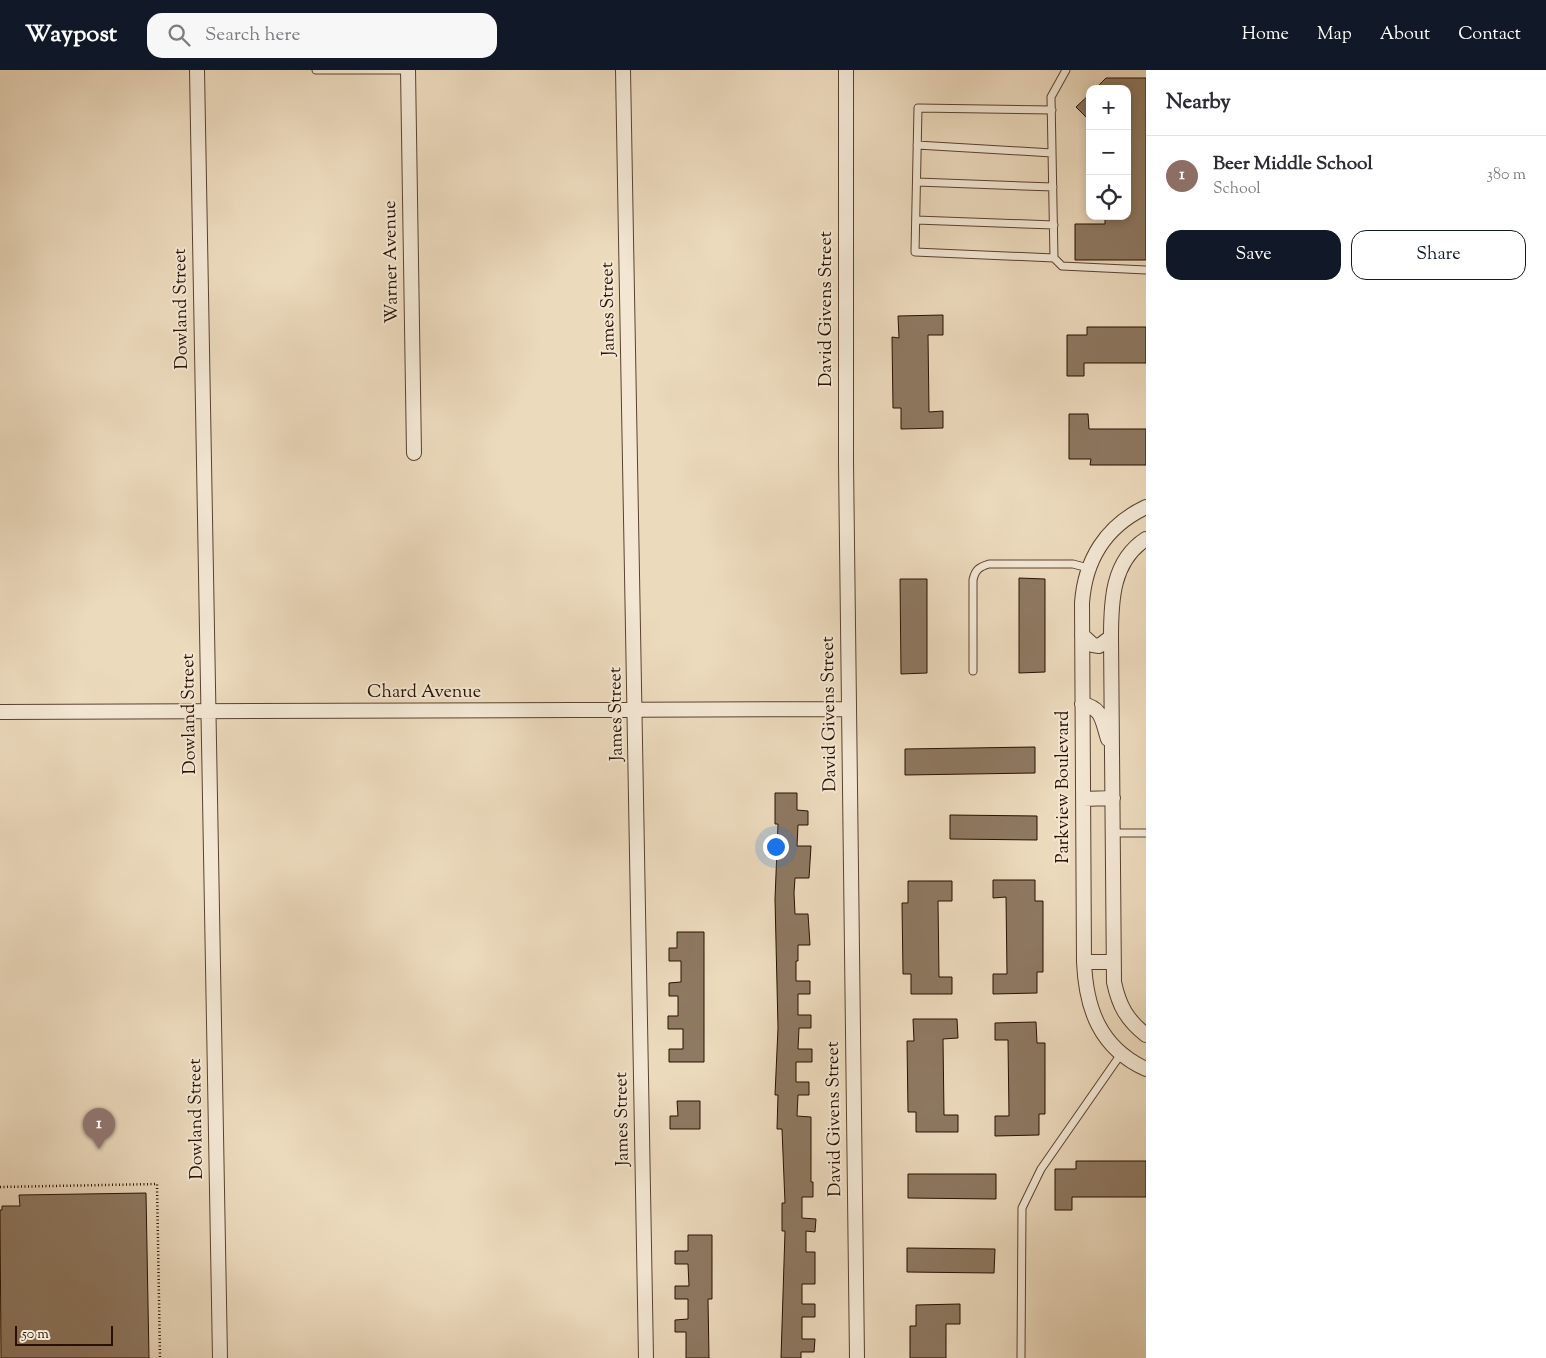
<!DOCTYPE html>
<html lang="en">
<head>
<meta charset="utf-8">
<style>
  body { margin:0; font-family:"Sorts Mill Goudy",serif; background:#f7f7f7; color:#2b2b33 }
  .controls { position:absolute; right:15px; top:15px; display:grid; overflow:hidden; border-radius:10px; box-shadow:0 2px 8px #0003 }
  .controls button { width:45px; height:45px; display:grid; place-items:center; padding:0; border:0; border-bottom:1px solid #e1e1e2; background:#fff; color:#2b2b33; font:25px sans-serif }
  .scale { position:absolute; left:15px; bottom:12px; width:98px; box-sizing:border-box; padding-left:5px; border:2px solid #291000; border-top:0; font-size:14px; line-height:18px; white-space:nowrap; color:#291000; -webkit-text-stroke:4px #f3e7d4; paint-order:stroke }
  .you { position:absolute; left:775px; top:776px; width:18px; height:18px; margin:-12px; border:4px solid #fff; border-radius:50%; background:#1a73e8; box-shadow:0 0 0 8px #1a73e833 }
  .badge { display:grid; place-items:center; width:32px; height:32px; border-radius:50%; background:#111827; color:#fff; font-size:16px; font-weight:700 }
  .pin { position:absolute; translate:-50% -41px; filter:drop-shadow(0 1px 2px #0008) }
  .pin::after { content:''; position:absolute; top:26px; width:18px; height:15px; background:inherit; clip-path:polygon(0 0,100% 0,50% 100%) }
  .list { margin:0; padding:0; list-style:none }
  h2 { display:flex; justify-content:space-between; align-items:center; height:65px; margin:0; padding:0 20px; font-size:21px }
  h2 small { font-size:16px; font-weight:400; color:#7c7c81 }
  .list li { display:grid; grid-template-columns:32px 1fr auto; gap:15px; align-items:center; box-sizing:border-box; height:80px; padding:0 20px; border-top:1px solid #e1e1e2 }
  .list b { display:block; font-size:19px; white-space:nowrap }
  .list p { margin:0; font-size:16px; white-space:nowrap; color:#7c7c81 }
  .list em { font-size:16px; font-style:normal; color:#7c7c81 }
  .actions { display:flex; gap:10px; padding:15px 20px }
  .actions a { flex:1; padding:11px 0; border:1px solid #111827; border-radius:15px; text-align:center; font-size:18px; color:#111827 }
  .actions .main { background:#111827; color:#fff }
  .icon { flex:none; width:28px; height:28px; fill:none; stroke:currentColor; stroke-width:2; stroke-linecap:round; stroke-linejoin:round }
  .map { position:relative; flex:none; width:1146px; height:1288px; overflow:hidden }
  header { display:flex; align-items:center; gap:30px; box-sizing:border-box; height:70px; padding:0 25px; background:#111827; color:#fff }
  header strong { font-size:24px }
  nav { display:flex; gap:28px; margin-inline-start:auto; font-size:18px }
  .search { width:350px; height:45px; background:#f7f7f7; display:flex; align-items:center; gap:12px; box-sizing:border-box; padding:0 18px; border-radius:15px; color:#7c7c81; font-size:19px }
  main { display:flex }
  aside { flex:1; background:#fff }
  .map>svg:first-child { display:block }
  .building { fill:#8e7962; stroke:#291000 }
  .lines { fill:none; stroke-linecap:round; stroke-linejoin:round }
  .lane-casing { stroke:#5a422f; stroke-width:9 }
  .street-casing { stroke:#5a422f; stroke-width:16 }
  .path { stroke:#291000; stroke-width:2.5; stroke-dasharray:1 2.5; stroke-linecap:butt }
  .lane { stroke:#f3e7d4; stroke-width:7 }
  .street { stroke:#f3e7d4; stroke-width:14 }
  .labels { text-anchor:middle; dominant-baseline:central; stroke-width:4; stroke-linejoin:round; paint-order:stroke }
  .street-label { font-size:18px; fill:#291000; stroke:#f3e7d4 }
</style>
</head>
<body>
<header>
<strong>Waypost</strong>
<div class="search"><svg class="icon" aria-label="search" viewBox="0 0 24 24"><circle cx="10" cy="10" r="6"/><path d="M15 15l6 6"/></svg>Search here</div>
<nav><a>Home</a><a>Map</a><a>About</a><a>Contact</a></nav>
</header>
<main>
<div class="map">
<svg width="1146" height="1288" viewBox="0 0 1146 1288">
  <rect width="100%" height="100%" fill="#ecdabd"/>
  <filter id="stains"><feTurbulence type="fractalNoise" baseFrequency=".004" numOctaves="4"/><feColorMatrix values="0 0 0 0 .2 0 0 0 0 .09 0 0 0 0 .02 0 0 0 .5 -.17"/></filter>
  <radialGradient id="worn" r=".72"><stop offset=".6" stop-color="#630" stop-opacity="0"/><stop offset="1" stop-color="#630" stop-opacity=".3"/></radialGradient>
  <path class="building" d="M1106,8H1146V190H1075V154H1105V146H1127V19H1095Z
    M1090,24V51L1076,37Z
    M943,245V265H928L929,342L943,341V358L901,359V338H893L892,267L899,268L898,246Z
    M1087,257H1146V293H1084V306H1067V265H1087Z
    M1069,344H1088L1089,359H1146V395H1090L1091,389H1069Z
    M1019,508L1045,509V602L1019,603Z
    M900,509H927V603L901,604Z
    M1035,677V703L905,705V679Z
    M775,723H797V740L808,741V755H798L797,776H811L809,808H795L794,823L795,844H808L810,875H798V891H796V911H810V924H798V945H811V958H799L798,979H812V992H796V1012H809V1025H798L797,1046L811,1047V1112H813V1127H802V1148L816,1149L815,1162L806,1161V1182H815V1214H802V1234H815V1247H802V1269H815L814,1282H801V1288H781L785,1161H782V1133H785L782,1059H777L778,1025H775L778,958L775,829L778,754H775Z
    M950,745L1037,746V770L950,769Z
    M993,810H1035V831H1043V902H1037V923L993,924V904H1007L1006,827L993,828Z
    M908,811H952V831H938L939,907H952V924H911V904H903L902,833H908Z
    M677,862H704V992H669V979H683V959H668V946H678V926H669V913L681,912V891H669V878H677Z
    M913,949H957L958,968L943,969L944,1045H958V1062H916V1042H908L907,971H914Z
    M1036,952L1037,973H1045V1044H1039V1065L995,1066V1046H1009L1008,970H995V953Z
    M677,1031H700V1059H670V1046H678Z
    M1076,1091H1146V1127H1072V1140H1055V1099H1076Z
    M908,1104H996V1129L908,1128Z
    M146,1123L149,1288H1L0,1140H2V1136H20L19,1125Z
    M688,1165H712V1229H708L709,1288H686V1262H675V1250L688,1249V1229H675V1216H689L688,1194H675V1181H688Z
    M907,1178L995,1179L994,1203L907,1202Z
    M960,1234V1254H946V1288H910V1256H916V1235Z"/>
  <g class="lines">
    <g class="lane-casing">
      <path id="lane" d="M316,0H408
        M1066,0L1051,27L1054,188L1062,196L1146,200
        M1052,40L918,38L915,182L1054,188
        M917,75L1052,83
        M917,112L1053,117
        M916,150L1054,155
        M973,601V510C975,500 979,497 989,494H1073L1088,498
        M1113,763H1146
        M1021,1288L1022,1138L1041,1099L1121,984"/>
    </g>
    <g class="street-casing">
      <path id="street" d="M197,0L220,1288
        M408,0L414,383
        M623,0L646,1288
        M846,0V392L857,1288
        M1146,437C1106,456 1085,490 1082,533L1084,892C1086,939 1100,978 1146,999
        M1146,469C1112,491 1111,531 1111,567L1114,912C1119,936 1127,950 1146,965
        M1082,565L1093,575L1099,576L1111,567
        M1082,634C1103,638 1102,651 1108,669
        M0,642L848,639
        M1083,729L1113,728
        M1084,892H1113"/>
    </g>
    <path class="path" d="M0,1117L157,1114L160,1288"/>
    <use href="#lane" class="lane"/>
    <use href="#street" class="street"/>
  </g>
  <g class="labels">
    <g class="street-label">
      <text transform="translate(392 192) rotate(-91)">Warner Avenue</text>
      <text transform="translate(182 239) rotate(-91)">Dowland Street</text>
      <text transform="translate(609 239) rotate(-91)">James Street</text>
      <text transform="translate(827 239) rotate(-90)">David Givens Street</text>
      <text x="424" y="623">Chard Avenue</text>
      <text transform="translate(190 644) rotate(-91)">Dowland Street</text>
      <text transform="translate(617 644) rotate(-91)">James Street</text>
      <text transform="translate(830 644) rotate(-91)">David Givens Street</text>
      <text transform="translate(1064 717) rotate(-90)">Parkview Boulevard</text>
      <text transform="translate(197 1049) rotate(-91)">Dowland Street</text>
      <text transform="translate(623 1049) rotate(-91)">James Street</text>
      <text transform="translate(835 1049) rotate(-91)">David Givens Street</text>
    </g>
  </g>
  <rect width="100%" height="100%" filter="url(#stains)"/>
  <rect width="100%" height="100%" fill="url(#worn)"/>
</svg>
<div class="controls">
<button>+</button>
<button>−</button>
<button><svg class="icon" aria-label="locate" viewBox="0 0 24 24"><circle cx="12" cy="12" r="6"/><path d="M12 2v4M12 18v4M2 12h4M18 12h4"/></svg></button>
</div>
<div class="scale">50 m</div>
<div class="you"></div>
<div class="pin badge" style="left:99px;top:1079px;background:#8d6e63">1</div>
</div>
<aside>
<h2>Nearby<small></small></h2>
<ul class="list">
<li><span class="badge" style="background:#8d6e63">1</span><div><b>Beer Middle School</b><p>School</p></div><em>380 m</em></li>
</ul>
<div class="actions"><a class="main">Save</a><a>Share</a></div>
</aside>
</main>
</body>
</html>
